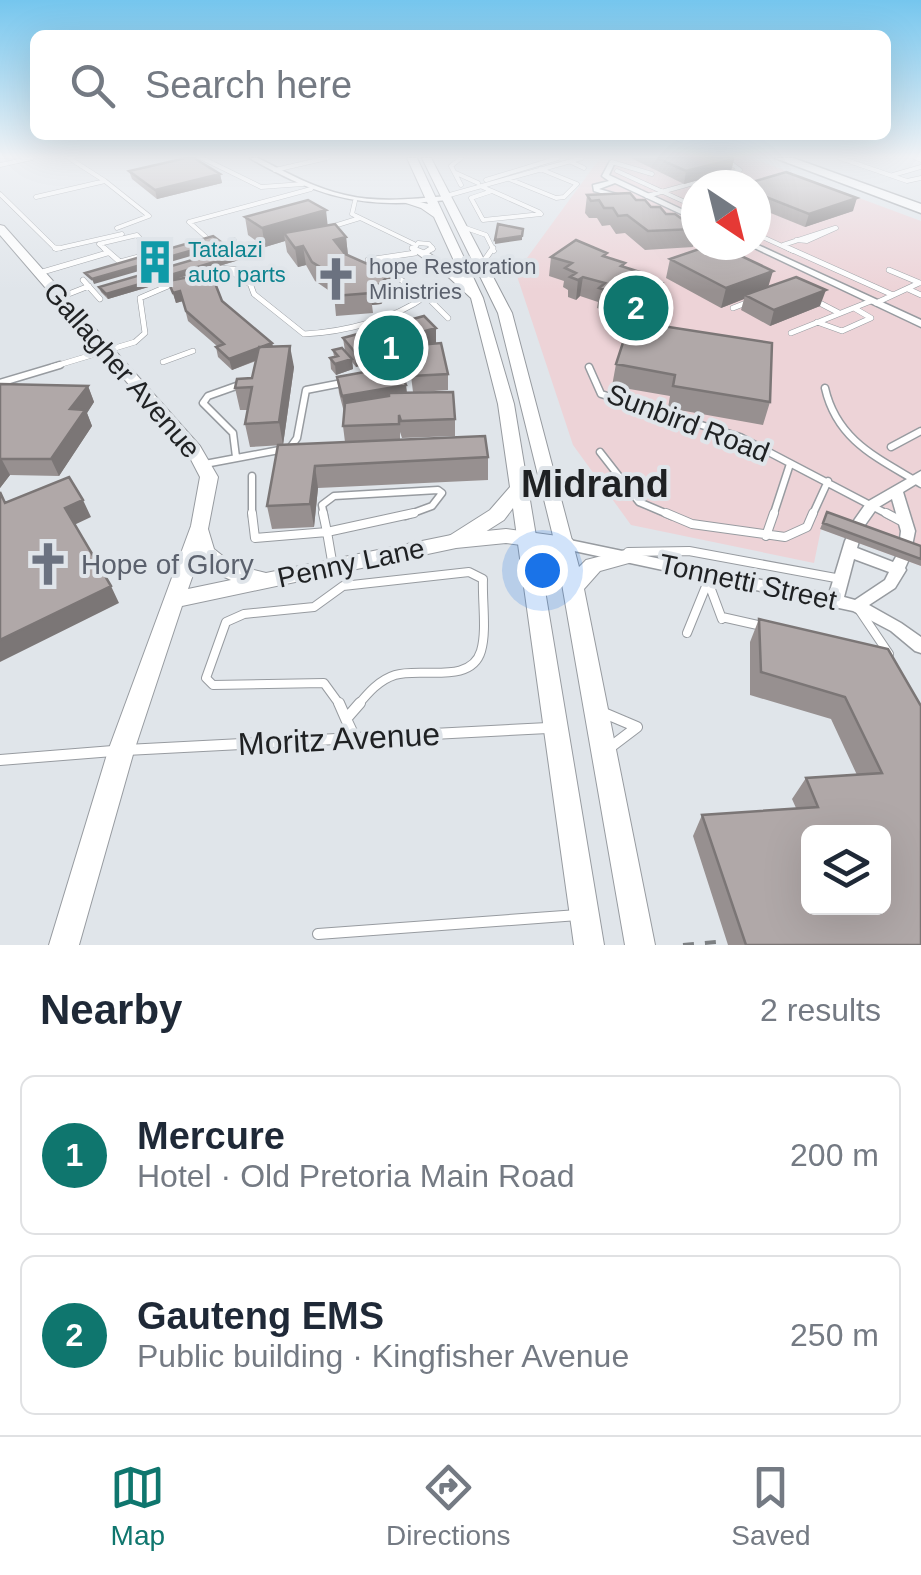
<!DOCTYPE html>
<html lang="en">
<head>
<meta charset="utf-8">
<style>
  body { margin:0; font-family:Helvetica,sans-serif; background:#f6f6f7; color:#1f2937 }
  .controls { position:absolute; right:30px; bottom:30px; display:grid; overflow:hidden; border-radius:15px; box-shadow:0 10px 40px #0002 }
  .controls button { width:90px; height:90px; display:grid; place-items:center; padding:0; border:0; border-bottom:2px solid #e0e1e3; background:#fff; color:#1f2937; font:50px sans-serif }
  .compass { position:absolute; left:681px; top:170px; width:90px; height:90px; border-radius:50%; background:#fff; box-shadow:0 10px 40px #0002; rotate:145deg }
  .you { position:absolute; left:542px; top:570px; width:35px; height:35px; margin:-25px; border:8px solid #fff; border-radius:50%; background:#1a73e8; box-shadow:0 0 0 15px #1a73e833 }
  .badge { display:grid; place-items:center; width:65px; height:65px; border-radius:50%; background:#0f766e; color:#fff; font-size:32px; font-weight:700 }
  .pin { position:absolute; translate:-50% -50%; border:5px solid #fff; box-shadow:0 2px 10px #0006 }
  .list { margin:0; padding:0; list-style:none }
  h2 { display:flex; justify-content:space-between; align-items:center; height:130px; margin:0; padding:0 40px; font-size:42px }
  h2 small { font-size:32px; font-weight:400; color:#747a83 }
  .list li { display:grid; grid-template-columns:65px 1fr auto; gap:30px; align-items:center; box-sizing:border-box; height:160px; margin:0 20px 20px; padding:0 20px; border:2px solid #e0e1e3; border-radius:15px }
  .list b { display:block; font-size:38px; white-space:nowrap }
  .list p { margin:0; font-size:32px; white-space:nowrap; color:#747a83 }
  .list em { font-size:32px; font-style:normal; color:#747a83 }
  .icon { flex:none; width:55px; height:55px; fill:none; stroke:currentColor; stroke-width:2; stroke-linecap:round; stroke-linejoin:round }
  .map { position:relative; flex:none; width:921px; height:945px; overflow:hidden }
  .search { position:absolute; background:#fff; box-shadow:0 10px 40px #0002; left:30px; right:30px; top:30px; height:110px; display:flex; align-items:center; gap:25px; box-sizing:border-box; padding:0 35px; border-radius:15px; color:#747a83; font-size:38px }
  .sheet { height:490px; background:#fff }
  nav { display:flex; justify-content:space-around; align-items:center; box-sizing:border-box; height:140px; border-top:2px solid #e0e1e3; background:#fff; font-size:28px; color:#747a83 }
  nav a { display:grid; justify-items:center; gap:5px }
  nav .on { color:#0f766e }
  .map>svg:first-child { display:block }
  .commercial { fill:#edd3d7; fill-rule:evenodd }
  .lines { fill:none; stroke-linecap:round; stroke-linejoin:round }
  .service-far4-casing { stroke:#979ba0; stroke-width:5 }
  .service-far3-casing { stroke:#979ba0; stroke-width:6 }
  .service-far2-casing { stroke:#979ba0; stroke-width:9 }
  .service-far1-casing { stroke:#979ba0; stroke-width:10 }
  .service-casing { stroke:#979ba0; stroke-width:12 }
  .minor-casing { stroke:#979ba0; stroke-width:3 }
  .tertiary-casing { stroke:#979ba0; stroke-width:2 }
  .secondary-casing { stroke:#979ba0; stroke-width:2 }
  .motorway-casing { stroke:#979ba0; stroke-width:3 }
  .path { stroke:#7c7f82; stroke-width:4; stroke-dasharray:11 11; stroke-linecap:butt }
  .service-far4 { stroke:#fff; stroke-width:4 }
  .service-far3 { stroke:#fff; stroke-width:5 }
  .service-far2 { stroke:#fff; stroke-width:6 }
  .service-far1 { stroke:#fff; stroke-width:8 }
  .service { stroke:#fff; stroke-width:10 }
  .minor { fill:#fff; fill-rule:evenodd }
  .tertiary { fill:#fff; fill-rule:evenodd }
  .secondary { fill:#fff; fill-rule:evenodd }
  .motorway { fill:#fff; fill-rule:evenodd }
  .wall { fill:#979090 }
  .shaded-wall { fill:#7b7676 }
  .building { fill:#b0a8a8; stroke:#7b7676; stroke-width:2.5; fill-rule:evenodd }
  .labels { text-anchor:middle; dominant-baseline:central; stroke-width:8; stroke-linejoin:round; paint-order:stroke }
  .far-culture-label { font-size:22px; fill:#0d838f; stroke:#e0e5ea; text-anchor:start }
  .far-worship-label { font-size:22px; fill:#5b616d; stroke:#e0e5ea; text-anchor:start }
  .street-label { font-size:28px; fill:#1f2123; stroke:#e0e5ea }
  .worship-label { font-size:28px; fill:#5b616d; stroke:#e0e5ea; text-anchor:start }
  .near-street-label { font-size:32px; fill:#1f2123; stroke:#e0e5ea }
  .district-label { font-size:38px; font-weight:bold; fill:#1f2123; stroke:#e0e5ea }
</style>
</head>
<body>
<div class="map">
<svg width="921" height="945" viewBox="0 0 921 945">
  <rect width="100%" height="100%" fill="#e0e5ea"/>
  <path class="commercial" d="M600,158H751L921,221V566L821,529L814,563L631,525L573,445L516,273ZM696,185H756V245H696Z"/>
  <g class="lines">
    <g class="service-far4-casing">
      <path id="service-far4" d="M202,158L261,187L303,184
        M461,158L451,166L461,185
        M840,158L907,181L921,178
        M916,158L921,160
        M571,162L584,168
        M612,162L652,174
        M0,165L32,158
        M275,170L327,158
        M617,171L696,207
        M456,173L478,183
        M893,175L921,167
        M509,179L556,198L564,197L577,184L540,169
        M486,180L558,158
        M105,181L149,216L117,228
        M480,186L492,191
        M492,191L539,212L541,214L483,220L471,198Z
        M0,194L56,249L122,234
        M446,196L582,158
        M647,196L740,170L724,158
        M36,197L105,181L69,158
        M355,201L352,214L414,244
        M334,226L360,218
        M463,227L486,235L494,251
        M756,234L793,251
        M206,237L189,222L311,189
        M796,240L807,241L836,228
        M228,245L234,240
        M783,245L835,228
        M232,249L246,248
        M107,251L99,244L137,235L151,251
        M413,251L418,243L429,244L433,249L429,251"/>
    </g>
    <g class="service-far3-casing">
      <path id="service-far3" d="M55,248H60
        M104,248L120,262L153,253L149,248
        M412,248L424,253L432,248
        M788,248L893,295
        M232,249L245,248
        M368,260L415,253
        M481,265L493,248
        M889,270L920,283
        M224,272L239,275L248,283
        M39,273L107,253
        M191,278L220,268L240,270L247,275L254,294L304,334C344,332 393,320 426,296L384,269V261
        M83,280L100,299
        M908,289L921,295
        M426,296L448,318
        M61,297L89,286
        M814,300L839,313
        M876,303L919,283
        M733,308L746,303
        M817,322L842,331L871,318L854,308
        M791,333L871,301
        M163,362L193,351
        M52,367L135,342L145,333L140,298L175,283"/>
    </g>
    <g class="service-far2-casing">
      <path id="service-far2" d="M589,367L601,394L740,437L891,516
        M0,383L60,365
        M825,388C837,441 878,458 921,484
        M891,447L921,431
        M600,452L639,502L672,516
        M236,457L233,433L203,403L208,396L239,385
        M205,464L290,448L297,438L306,390L342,383
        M252,476V516
        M324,516L322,505L334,496L438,490L442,493L432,506L405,516
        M773,516L790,464
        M812,516L828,481"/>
    </g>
    <g class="service-far1-casing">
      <path id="service-far1" d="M252,513L255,538L327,532
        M323,513L327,532
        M666,513L692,524L785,537L807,527L813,513
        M886,513L901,521
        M327,532L333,567
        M327,532L414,513
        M766,536L774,513
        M628,552L689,551L841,579
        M709,584L722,619
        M860,611L889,654
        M722,617L762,626
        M687,633L711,574
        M340,705L324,683L213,685L206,678L226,622L244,614L314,607L343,586L469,572L483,579C482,601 487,631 481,651C471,685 420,667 395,675C379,680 368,693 358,705"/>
    </g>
    <g class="service-casing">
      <path id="service" d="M339,703L346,719
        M604,713L637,727L608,749
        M346,719L355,738
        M346,719L360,703
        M126,750L548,728
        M0,760L113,751
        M318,934L578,915"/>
    </g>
    <g class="minor-casing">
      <path id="minor" d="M250,158H258C285,172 314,188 345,195C378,203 413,199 447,196L451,198L447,200C390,206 345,205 292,180C278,173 262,166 250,158Z
        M610,161L615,162L609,175L696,216V221L615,183L599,189L620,195V199L594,191L593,185L609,181L602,176Z
        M756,244L921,320V327L748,245Z
        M921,471V481L903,492L915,531L911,551H901L899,547L901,531L892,499L877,508L860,532H850L848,529L867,502Z
        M852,536L857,537L859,541L857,548L893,562L897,555H907L909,559L905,568L906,570L895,588L869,605L901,623L921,637V653L915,651L891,631L853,611L565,549L560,548L558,544L560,540L565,539L829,594L845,541L847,537ZM854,559L889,572L885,580L855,600L844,597Z"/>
    </g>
    <g class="tertiary-casing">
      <path id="tertiary" d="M0,225L4,226L200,446L218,477L208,529L214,549L234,565L266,573L456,534L506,529L565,537L572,539L575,544L572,549L565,551L506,543L456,548L182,606L134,751L79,945H49L108,751L191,526L200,477L187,452L0,235ZM199,558L211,571L231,580L188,589Z"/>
    </g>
    <g class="secondary-casing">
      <path id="secondary" d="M407,158H417L483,298L514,404L604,945H574L513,508L504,520L463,546H449L446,541L449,536L490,510L510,487L498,404L471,298L443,272L416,253L426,251L460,274L434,217L421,208L403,202L408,199L428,204Z
        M422,158H431L512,313L579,567L586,560L629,549L636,551L639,556L636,561L600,571L584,589L655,945H625L555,544L498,313Z"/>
    </g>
    <g class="motorway-casing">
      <path id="motorway" d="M775,158H793L921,204V213Z"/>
    </g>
    <path class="path" d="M683,945L726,941"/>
    <use href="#service-far4" class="service-far4"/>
    <use href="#service-far3" class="service-far3"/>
    <use href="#service-far2" class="service-far2"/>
    <use href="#service-far1" class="service-far1"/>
    <use href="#service" class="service"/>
    <use href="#minor" class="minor"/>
    <use href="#tertiary" class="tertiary"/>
    <use href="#secondary" class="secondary"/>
    <use href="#motorway" class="motorway"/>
  </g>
  <path class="wall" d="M631,158H730L734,159L731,171L684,184Z
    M129,171L220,174L222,183L157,199L132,179Z
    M756,185L853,211L805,227L756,207Z
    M587,195L636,200L696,228L693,247L645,250L625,233L616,234L610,225L602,226L597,218H589L585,213Z
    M245,217L328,225L346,237L348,255L390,274L391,294L381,304L372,305L373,313L336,316L334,294L315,281L306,265L298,267L287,252L285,241L265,247L248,235Z
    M238,255L239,260L169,281L222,301L272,343L273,347L294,367L283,445L250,447L245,424L248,410H240L235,388L252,378L256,361L232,370L218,357L216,347L217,346L188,321L183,301L176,303L169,281L108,299L101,292L99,287Z
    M551,257L607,258L624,267L643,273L642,277L662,283L659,303L638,322L770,402L763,425L668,408L670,396L612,386L616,364L629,324L613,319L614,314L597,308L598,302L580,296L576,300L568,297V290L563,287L564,281L549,276Z
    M670,259L768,287L820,306L770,326L741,310L744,299L721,308L666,278Z
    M436,328V344L448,374V390L420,392L455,419V436L402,438L400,432V440L488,457V480L318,488L314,527L272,529L267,506L278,445L345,442L343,426L344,412L339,393L337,377L406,385L407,392H413L408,352L356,367L352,362L353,369L336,375L331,369L330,358L334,357L333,350L345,351L343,338Z
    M0,384L88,386L94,402L87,413L92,426L59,476L10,475L0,488Z
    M827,512L921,546V566L820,529Z
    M759,619L888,649L921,945H728L693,836L702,815L796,808L792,799L806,778L857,775L831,719L750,695V642Z"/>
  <path class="shaded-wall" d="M734,159L731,171L684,184L686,171Z
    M220,174L222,183L157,199L155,190Z
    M857,198L853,211L805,227L809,214Z
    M326,210L328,228L284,233L285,241L265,247L262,228Z
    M522,236V240L495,244V240Z
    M346,237L348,256L336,259L334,240Z
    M221,242L222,247L94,284L92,279Z
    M303,246L306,265L298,267L295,248Z
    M238,255L239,260L108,299L106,294Z
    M773,271L767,291L745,295L744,299L721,308L726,288Z
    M390,274L391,294L381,304L372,305L370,286Z
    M583,277L580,296L576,300L578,280Z
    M662,283L659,303L634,326L637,305Z
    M826,290L820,306L770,326L774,310Z
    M180,291L183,301L176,303L173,293Z
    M436,328V344L356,367L354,351Z
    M272,343L274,353L232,370L229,359Z
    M290,346L294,367L283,445L279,422Z
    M352,359L353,369L336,375L335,364Z
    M406,385L407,402L345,412L342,396Z
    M88,386L94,402L87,413L92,426L59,476L51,459L70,409Z
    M1,458L10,475L0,488V459Z
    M315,466L318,488L314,527L310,504Z
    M83,500L91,517L74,525L65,508Z
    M111,586L119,603L0,662V640Z"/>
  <path class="building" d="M186,158H194L220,174L155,190L129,171Z
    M657,158H730L734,159L686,171Z
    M786,172L857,198L809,214L756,193V185H742Z
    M630,193L636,200H645L651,207H660L666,214H675L696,229L648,231L627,215L618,216L613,208H604L599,200L591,201L587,195Z
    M308,200L326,210L262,228L245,217Z
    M335,224L346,237L334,240L345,254L390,274L380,284L370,286L371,293L334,296L333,275L312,262L303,246L295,248L284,233Z
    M498,224L523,229L522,236L495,240Z
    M213,236L221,242L92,279L85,273Z
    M576,240L607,253L603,256L625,263L621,266L643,273L639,276L662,283L637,305L616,299L621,295L599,288L605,283L583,277L578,280L570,277L576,273L565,268L572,263L551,257Z
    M711,245H718L773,271L726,288L670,259Z
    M230,249L238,255L106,294L99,287Z
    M211,273L222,301L272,343L229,359L216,347L224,344L186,311L180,291L173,293L168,281Z
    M796,277L826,290L774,310L745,295Z
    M424,316L436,328L354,351L343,338Z
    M630,321L772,343L770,402L673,386L675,375L616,364Z
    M441,343L448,374L412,376L407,346Z
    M290,346L279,422L245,424L252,387L235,388L237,379L252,378L259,347Z
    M342,348L352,359L335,364L330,358L338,356L333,350Z
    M398,366L406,385L342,396L337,377Z
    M0,384L88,386L70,409L85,410L51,459H0Z
    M453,392L455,419L401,421L399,415V424L343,426L345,403L389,396V393Z
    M485,436L488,457L315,466L310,504L267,506L278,445Z
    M69,477L83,500L65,508L111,586L0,640V492L5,503Z
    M827,512L921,546V559L823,523Z
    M759,619L888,649L921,706V945H746L702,815L818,807L806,778L882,773L845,697L761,672ZM808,832H884V908H808Z"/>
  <linearGradient id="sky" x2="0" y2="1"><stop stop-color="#75c6ee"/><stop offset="0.54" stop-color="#f1f3f6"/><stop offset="1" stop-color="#f1f3f6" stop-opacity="0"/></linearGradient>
  <rect width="921" height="290" fill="url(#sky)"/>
  <defs>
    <g id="building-bare" transform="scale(3.45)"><path d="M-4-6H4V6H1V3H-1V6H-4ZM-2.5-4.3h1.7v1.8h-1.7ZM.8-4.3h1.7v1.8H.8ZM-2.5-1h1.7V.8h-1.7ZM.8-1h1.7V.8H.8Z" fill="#0f9aa8" stroke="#e0e5ea" stroke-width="2.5" paint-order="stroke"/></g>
    <g id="church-bare" transform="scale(3.45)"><path d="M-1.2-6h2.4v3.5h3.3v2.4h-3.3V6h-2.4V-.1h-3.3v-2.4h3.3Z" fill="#6b7280" stroke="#e0e5ea" stroke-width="2.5" paint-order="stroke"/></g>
  </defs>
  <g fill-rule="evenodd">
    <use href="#building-bare" x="155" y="262"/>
    <use href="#church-bare" x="336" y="279"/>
    <use href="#church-bare" x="48" y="564"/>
  </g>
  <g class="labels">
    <g class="far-culture-label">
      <text x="188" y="249">Tatalazi<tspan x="188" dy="25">auto parts</tspan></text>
    </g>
    <g class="far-worship-label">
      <text x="369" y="266">hope Restoration<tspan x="369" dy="25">Ministries</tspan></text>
    </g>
    <g class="street-label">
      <text transform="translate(122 370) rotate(49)">Gallagher Avenue</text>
      <text transform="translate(688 423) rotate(21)">Sunbird Road</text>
      <text transform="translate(351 563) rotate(-12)">Penny Lane</text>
      <text transform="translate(748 582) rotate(12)">Tonnetti Street</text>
    </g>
    <g class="worship-label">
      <text x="81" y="564">Hope of Glory</text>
    </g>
    <g class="near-street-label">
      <text transform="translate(339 739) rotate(-3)">Moritz Avenue</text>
    </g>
    <g class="district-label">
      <text x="595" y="484">Midrand</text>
    </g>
  </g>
</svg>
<div class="controls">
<button><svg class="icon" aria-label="layers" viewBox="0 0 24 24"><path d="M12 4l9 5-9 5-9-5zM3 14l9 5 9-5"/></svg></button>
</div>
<svg class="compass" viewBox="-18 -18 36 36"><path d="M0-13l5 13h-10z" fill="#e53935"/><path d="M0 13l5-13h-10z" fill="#747a83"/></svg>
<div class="you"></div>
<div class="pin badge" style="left:391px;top:348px">1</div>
<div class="pin badge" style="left:636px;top:308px">2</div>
<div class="search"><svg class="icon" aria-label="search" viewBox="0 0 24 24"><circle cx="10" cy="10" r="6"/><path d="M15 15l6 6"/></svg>Search here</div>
</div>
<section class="sheet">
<h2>Nearby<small>2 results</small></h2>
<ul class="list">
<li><span class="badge">1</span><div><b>Mercure</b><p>Hotel · Old Pretoria Main Road</p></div><em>200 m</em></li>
<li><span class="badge">2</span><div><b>Gauteng EMS</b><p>Public building · Kingfisher Avenue</p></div><em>250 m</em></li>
</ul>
</section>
<nav>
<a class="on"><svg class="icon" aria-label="map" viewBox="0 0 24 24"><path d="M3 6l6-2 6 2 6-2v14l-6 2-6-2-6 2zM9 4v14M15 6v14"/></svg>Map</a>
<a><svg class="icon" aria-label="directions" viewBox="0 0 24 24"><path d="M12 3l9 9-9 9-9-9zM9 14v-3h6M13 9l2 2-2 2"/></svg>Directions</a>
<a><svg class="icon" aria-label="saved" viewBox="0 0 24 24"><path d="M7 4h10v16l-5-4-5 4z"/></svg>Saved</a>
</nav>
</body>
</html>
